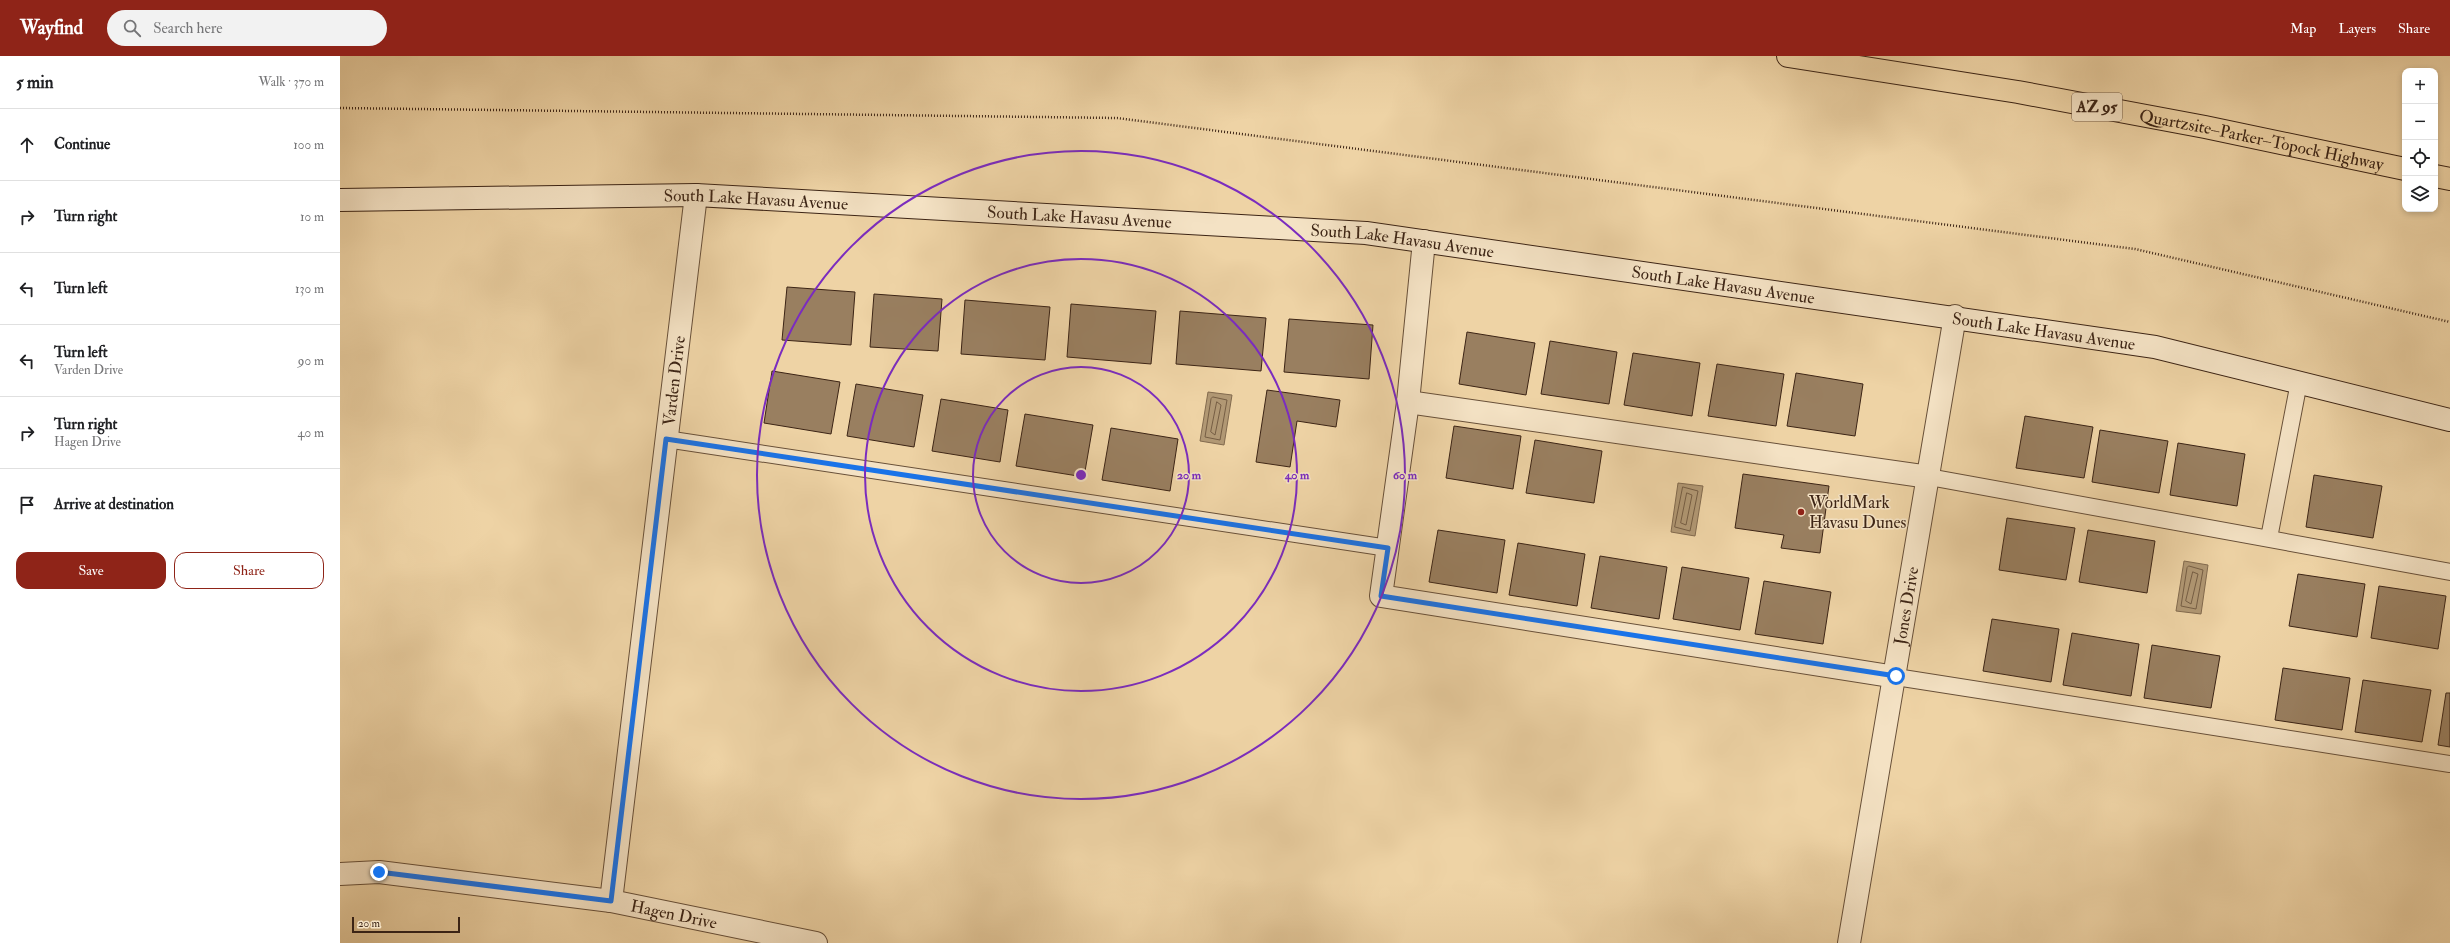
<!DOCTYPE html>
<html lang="en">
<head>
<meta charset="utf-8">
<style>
  body { margin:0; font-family:"IM FELL Double Pica",serif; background:#f2f2f2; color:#202124 }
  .controls { position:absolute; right:12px; top:12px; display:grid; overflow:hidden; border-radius:8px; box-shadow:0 2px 6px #0003 }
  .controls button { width:36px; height:36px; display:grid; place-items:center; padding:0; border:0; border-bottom:1px solid #e0e0e0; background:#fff; color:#202124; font:20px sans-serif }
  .scale { position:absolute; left:12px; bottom:10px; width:108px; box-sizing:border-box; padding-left:4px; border:2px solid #3c2415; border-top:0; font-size:11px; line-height:14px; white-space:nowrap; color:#3c2415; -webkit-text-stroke:3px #f4e2c4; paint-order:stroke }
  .stop { position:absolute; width:12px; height:12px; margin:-9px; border:3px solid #1a73e8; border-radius:50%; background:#fff }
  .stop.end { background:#1a73e8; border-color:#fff; box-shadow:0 1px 4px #0008 }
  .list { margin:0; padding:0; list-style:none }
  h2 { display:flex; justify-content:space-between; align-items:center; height:52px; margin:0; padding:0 16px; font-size:17px }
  h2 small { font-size:13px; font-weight:400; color:#757577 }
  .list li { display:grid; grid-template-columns:26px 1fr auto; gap:12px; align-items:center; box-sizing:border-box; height:72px; padding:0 16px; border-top:1px solid #e0e0e0 }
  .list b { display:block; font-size:15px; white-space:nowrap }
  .list p { margin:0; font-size:13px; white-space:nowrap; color:#757577 }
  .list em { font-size:13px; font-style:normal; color:#757577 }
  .actions { display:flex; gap:8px; padding:12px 16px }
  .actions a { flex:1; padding:9px 0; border:1px solid #8f2418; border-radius:12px; text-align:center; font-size:14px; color:#8f2418 }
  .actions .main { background:#8f2418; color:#fff }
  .icon { flex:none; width:22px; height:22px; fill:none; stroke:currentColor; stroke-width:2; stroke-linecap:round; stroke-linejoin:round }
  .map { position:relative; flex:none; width:2110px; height:887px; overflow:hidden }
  header { display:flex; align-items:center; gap:24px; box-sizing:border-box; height:56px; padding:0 20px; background:#8f2418; color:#fff }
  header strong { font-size:19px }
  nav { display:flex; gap:22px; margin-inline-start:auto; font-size:14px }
  .search { width:280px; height:36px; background:#f2f2f2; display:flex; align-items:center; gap:10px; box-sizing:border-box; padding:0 14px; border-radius:22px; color:#757577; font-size:15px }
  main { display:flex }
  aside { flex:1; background:#fff }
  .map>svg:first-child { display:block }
  .water { fill:#b19874; stroke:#826a4e }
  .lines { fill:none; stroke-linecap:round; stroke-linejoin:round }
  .shore { stroke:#765e44; stroke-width:1 }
  .building { fill:#997f60; stroke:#3c2415 }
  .lane-casing { stroke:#685039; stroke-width:18 }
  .street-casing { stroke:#685039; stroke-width:24 }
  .secondary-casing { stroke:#3c2415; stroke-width:24 }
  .highway-casing { stroke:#3c2415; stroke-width:24 }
  .path { stroke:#3c2415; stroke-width:2.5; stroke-dasharray:1 2; stroke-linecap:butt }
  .lane { stroke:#f4e2c4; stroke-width:16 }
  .street { stroke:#f4e2c4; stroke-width:22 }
  .secondary { stroke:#f4e2c4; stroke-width:22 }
  .highway { stroke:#eed3a5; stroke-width:22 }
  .route { stroke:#1a73e8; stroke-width:5 }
  .ring { fill:none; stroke:#7b2cbf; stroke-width:2 }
  .poi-dot { fill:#8f2418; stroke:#f4e2c4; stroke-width:1.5 }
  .labels { text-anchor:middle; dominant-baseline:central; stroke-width:3; stroke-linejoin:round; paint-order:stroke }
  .shield { fill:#f4e2c4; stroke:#735d4a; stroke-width:1 }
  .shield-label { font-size:16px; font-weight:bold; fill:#3c2415 }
  .street-label { font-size:17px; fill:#3c2415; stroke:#f4e2c4 }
  .poi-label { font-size:17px; fill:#3c2415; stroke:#f4e2c4; text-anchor:start }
  .centre { fill:#7b2cbf; stroke:#f4e2c4; stroke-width:2 }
  .ring-label { font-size:12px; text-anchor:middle; font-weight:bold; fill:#7b2cbf; stroke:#f4e2c4; stroke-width:3; stroke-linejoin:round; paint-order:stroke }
</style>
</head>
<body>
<header>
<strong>Wayfind</strong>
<div class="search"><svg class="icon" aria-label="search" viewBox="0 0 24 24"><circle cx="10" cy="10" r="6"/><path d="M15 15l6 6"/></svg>Search here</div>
<nav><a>Map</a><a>Layers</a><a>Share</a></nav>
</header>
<main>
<aside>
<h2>5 min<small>Walk · 370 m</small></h2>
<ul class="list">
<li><svg class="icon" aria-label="ahead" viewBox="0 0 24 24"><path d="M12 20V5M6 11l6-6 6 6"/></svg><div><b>Continue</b></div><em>100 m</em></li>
<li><svg class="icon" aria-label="right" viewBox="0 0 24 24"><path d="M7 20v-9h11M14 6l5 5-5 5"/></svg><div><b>Turn right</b></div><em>10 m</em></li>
<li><svg class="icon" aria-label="left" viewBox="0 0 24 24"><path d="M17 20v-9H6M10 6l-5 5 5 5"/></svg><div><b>Turn left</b></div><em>130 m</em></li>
<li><svg class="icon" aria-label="left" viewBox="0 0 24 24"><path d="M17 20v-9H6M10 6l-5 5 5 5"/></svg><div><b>Turn left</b><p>Varden Drive</p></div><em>90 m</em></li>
<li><svg class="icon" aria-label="right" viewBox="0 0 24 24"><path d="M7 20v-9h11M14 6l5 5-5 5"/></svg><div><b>Turn right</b><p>Hagen Drive</p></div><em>40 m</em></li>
<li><svg class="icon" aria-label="arrive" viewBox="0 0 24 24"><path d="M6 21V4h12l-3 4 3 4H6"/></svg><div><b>Arrive at destination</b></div></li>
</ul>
<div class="actions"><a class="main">Save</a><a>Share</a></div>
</aside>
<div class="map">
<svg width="2110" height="887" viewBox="0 0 2110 887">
  <rect width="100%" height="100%" fill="#eed3a5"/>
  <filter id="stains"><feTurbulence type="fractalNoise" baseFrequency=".005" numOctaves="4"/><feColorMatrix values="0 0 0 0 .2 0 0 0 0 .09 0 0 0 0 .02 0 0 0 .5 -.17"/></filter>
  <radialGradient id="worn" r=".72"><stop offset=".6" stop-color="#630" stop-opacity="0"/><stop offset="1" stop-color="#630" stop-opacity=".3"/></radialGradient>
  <path class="water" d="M868,336L892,339L884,389L860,385Z
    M1338,427L1363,430L1355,480L1331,476Z
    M1844,505L1868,509L1861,558L1836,555Z"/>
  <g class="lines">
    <path class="shore" d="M873,341L887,344L880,384L865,381L871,343Z
      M877,346L881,349L875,379L871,376Z
      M1343,431L1358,435L1350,475L1335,471Z
      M1347,437L1352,439L1346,469L1341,467Z
      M1849,510L1863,514L1856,553L1841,550L1847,512Z
      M1853,516L1858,518L1851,548L1846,545Z"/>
  </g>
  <path class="building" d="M447,231L515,236L511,289L442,284Z
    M534,238L602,243L598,295L530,291Z
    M625,244L710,251L705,304L621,298Z
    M731,248L816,255L811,308L727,301Z
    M840,255L926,262L921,315L836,308Z
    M949,263L1033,269L1029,323L944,316Z
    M1127,276L1195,287L1186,339L1119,328Z
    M1210,285L1277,296L1269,348L1201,338Z
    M1293,297L1360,307L1352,360L1284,349Z
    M1377,308L1444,318L1436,370L1368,360Z
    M432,315L500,326L491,378L424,367Z
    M1456,317L1523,328L1515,380L1447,370Z
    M516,328L583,339L574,391L507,380Z
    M927,334L1000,344L996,371L957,365L950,411L916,406Z
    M601,343L668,354L660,406L592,395Z
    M685,358L753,369L744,421L676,410Z
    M1685,360L1753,371L1744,422L1676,412Z
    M1114,370L1181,380L1173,433L1106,422Z
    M771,372L838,383L830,435L762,424Z
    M1760,374L1828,385L1819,437L1752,426Z
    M1195,384L1262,395L1254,447L1186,437Z
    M1838,387L1905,398L1897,450L1830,439Z
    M1403,418L1489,430L1480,497L1441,492L1444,479L1395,472Z
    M1974,419L2042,430L2033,482L1966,471Z
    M1667,462L1735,472L1726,524L1659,514Z
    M1098,474L1165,484L1157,537L1089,526Z
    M1748,474L1815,485L1807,537L1739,526Z
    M1178,487L1245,498L1237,550L1169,539Z
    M1260,500L1327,511L1319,563L1251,552Z
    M1342,511L1409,522L1400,574L1333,563Z
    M1958,518L2025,528L2017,581L1949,570Z
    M1424,525L1491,536L1483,588L1415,578Z
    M2039,530L2106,540L2098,593L2031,582Z
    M1652,563L1719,573L1711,626L1643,615Z
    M1732,577L1799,588L1791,640L1723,629Z
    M1812,589L1880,600L1871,652L1804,642Z
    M1943,612L2010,622L2002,674L1935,664Z
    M2023,624L2091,634L2082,686L2015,676Z
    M2106,637H2110V691L2098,689Z"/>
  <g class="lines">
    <g class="lane-casing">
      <path id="lane" d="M326,383L1048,492
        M1589,421L2110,516
        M1929,482L1959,326
        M1556,621L2110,708"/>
    </g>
    <g class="street-casing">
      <g id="street">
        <path d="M1084,185L1068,346L1589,421"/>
        <path d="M1068,346L1041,540L1556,621"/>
        <path id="s1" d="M0,818L39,816L271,845L476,887"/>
        <path id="s2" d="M271,845L356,139"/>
        <path id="s3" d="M1509,887L1615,260"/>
      </g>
    </g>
    <g class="secondary-casing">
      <g id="secondary">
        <path id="s4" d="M0,144L356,139L1026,177L1815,291L2110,364"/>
      </g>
    </g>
    <g class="highway-casing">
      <g id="highway">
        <path id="s5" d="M1448,0L1678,36L1865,71L2065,113"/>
        <path d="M2095,120L2110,123"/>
      </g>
    </g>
    <path class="path" d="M0,52L777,62L1795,193L2110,266"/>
    <use href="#lane" class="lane"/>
    <use href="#street" class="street"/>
    <use href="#secondary" class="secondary"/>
    <use href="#highway" class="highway"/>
  </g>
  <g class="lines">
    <path class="route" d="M39,816L271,845L326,383L1048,492L1041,540L1556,620"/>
  </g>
  <g class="ring">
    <circle cx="741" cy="419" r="108"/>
    <circle cx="741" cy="419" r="216"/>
    <circle cx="741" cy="419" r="324"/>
  </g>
  <circle class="poi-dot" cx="1461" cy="456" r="4"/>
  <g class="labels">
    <rect class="shield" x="1732" y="37" width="50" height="28" rx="3"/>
    <g class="shield-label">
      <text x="1757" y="51">AZ 95</text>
    </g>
    <g class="street-label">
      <text stroke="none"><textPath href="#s5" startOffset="481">Quartzsite–Parker–Topock Highway</textPath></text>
      <text stroke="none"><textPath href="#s4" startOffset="416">South Lake Havasu Avenue</textPath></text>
      <text stroke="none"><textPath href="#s4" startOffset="740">South Lake Havasu Avenue</textPath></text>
      <text stroke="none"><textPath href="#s4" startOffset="1064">South Lake Havasu Avenue</textPath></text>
      <text stroke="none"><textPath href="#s4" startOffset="1388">South Lake Havasu Avenue</textPath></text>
      <text stroke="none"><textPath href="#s4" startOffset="1712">South Lake Havasu Avenue</textPath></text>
      <text stroke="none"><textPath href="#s2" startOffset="524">Varden Drive</textPath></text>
      <text stroke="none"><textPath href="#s3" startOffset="342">Jones Drive</textPath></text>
      <text stroke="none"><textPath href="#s1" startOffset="337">Hagen Drive</textPath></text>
    </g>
    <g class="poi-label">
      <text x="1469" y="446">WorldMark<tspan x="1469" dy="20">Havasu Dunes</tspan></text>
    </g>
  </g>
  <circle cx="741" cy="419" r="6" class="centre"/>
  <g class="ring-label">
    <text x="849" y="423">20 m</text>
    <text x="957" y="423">40 m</text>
    <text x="1065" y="423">60 m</text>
  </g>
  <rect width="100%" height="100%" filter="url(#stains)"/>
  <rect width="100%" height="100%" fill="url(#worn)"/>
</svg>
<div class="controls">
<button>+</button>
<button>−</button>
<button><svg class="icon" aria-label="locate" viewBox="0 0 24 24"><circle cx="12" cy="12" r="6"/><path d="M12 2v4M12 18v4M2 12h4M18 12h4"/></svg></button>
<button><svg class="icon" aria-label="layers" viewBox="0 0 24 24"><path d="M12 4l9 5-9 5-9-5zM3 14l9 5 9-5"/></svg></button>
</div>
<div class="scale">20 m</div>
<div class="stop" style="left:1556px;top:620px"></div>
<div class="stop end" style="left:39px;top:816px"></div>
</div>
</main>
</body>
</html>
